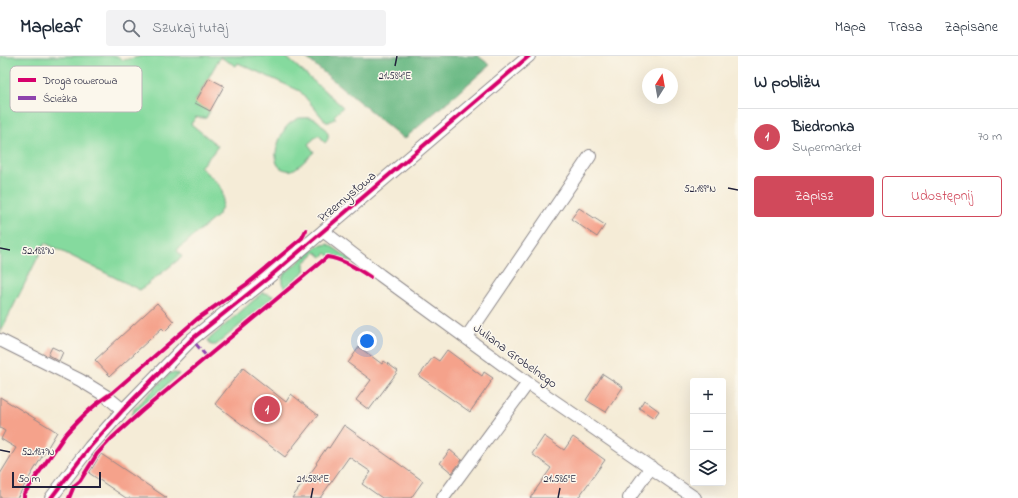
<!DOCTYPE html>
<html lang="pl">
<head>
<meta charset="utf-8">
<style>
  body { margin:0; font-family:"Indie Flower",sans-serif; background:#f2f2f3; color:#1f2937 }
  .controls { position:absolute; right:12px; bottom:12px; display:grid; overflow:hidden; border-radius:4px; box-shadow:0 4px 16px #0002 }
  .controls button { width:36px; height:36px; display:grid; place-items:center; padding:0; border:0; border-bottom:1px solid #e0e1e3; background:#fff; color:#1f2937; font:20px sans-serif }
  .compass { position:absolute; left:642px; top:12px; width:36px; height:36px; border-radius:50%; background:#fff; box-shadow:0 4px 16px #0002; rotate:11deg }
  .scale { position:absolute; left:12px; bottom:10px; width:89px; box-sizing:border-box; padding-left:4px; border:2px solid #22223b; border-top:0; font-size:11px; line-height:14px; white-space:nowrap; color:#22223b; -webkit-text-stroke:3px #fbf7ec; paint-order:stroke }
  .you { position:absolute; left:367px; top:285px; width:14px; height:14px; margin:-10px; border:3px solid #fff; border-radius:50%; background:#1a73e8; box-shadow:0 0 0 6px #1a73e833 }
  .badge { display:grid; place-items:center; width:26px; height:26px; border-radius:50%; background:#d1495b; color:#fff; font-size:13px; font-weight:700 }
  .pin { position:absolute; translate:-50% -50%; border:2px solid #fff; box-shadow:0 1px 4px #0006 }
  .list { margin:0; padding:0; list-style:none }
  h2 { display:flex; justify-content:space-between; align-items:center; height:52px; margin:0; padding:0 16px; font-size:17px }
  h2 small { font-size:13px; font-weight:400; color:#747a83 }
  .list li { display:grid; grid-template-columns:26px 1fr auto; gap:12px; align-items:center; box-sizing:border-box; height:56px; padding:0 16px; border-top:1px solid #e0e1e3 }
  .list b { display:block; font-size:15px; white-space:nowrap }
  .list p { margin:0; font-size:13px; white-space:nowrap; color:#747a83 }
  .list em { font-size:13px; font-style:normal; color:#747a83 }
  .actions { display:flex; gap:8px; padding:12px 16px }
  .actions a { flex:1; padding:9px 0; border:1px solid #d1495b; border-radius:4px; text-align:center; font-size:14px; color:#d1495b }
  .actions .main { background:#d1495b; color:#fff }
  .icon { flex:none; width:22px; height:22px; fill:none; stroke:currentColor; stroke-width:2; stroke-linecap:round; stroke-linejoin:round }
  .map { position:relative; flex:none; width:738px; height:442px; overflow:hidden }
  header { display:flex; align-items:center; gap:24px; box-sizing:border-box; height:56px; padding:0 20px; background:#fff; border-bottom:1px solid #e0e1e3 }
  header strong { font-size:19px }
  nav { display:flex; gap:22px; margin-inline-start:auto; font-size:14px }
  .search { width:280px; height:36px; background:#f2f2f3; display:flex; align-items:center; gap:10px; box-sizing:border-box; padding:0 14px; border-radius:4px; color:#747a83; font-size:15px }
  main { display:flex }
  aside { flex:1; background:#fff }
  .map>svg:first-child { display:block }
  .green { fill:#85da9e; stroke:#547e6c }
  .forest { fill:#6cba85; stroke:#476e60 }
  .building { fill:#f5a28b }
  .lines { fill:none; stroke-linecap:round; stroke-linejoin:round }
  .minor-casing { stroke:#8c8789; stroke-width:14 }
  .minor { stroke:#fff; stroke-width:12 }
  .quiet { stroke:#8e44ad; stroke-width:3; stroke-dasharray:6 3; stroke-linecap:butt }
  .cycleway-casing { stroke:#fbf7ec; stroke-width:6 }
  .cycleway { stroke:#d6006c; stroke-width:4 }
  .ticks { fill:none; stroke:#22223b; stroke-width:1.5 }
  .labels { text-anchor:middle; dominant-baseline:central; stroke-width:3; stroke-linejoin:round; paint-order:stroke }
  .street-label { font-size:13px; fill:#22223b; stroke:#fbf7ec }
  .key { fill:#fbf7ec; stroke:#bab7b7; stroke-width:1 }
  .key-label { font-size:11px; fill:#22223b }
  .ticks-label { font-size:10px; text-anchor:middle; fill:#22223b; stroke:#fbf7ec; stroke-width:3; stroke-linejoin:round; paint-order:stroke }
</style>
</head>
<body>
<header>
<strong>Mapleaf</strong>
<div class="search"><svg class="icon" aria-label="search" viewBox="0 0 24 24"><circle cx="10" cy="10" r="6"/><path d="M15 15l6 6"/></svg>Szukaj tutaj</div>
<nav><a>Mapa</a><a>Trasa</a><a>Zapisane</a></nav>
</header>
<main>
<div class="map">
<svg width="738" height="442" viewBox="0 0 738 442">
  <rect width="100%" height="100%" fill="#fbf7ec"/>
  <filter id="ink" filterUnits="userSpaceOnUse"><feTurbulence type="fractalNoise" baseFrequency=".025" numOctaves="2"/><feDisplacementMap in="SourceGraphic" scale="8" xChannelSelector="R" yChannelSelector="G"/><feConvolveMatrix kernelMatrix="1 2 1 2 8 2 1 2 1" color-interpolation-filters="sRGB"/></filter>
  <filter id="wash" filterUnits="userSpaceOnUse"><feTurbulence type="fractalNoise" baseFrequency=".012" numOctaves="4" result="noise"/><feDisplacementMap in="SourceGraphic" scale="16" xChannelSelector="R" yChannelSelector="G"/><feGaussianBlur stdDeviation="0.9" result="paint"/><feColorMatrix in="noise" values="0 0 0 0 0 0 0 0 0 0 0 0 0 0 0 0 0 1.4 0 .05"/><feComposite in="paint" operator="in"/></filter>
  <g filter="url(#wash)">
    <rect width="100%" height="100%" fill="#f5ecd7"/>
    <path class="green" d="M0,0H117L123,4L144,0H285L343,51L334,60L336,62L329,66H326L300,35L238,7L236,10L220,1L195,46L210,55L206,62H200L196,61L191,68L218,90L212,98L200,111C206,117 217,125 221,132C225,141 223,153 217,160L177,194L182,201L140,234L45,187L0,277Z
      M299,62C304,62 310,61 315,63C319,65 327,74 328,78C329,82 327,85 325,87L321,83L322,82L318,79L308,88L314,96C308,101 300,111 292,114C290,115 286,114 283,113C268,108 280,77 288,69C291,66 295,64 299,62Z
      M328,188L358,208L328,199L326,197L322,201L316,196L304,207V212L306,214L285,232C281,227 281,224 284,218L317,190Z
      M262,237C267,237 270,238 274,241L216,289H211L208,284Z
      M170,317H175L179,318L132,360L134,353Z"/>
    <path class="forest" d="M304,0H478L490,9L404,83Z"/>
    <g id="blocks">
      <path class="building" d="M209,22L224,30L210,55L195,47Z
        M579,152L605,169L597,181L571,163Z
        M157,247L174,266L165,275L162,272L110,320L95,304Z
        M52,291L63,296L59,305L48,299Z
        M359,291L382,308L384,305L398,315L369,354L356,344L371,324L348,307Z
        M447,294L482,320L484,316L493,322L490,326H491L470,356L419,320L433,301L439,305Z
        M243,312L286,346L291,338L318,359L285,401L215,348Z
        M603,318L623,331L606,356L586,344Z
        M0,341L57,376L17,442H0V418L16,392L1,383L5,375L0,372Z
        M644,344L659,355L654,362L639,352Z
        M344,369L423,425L411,442H382L362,428L371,416L349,401L320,442H292L317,408L316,407L327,391L329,392Z
        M544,380L564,394L573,381L605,404L578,442H530L551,412L532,398Z
        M450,394L462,404L452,417L440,407Z
        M101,398L167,442H126L89,417Z"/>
    </g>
  </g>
  <g filter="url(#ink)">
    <use href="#blocks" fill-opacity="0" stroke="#8c8789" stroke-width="1"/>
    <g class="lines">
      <g class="minor-casing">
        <path id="minor" d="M323,175L380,219L528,327L695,442
          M466,282L590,100
          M0,284L80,324L106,340L123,354
          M51,442L90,391L123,354L192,283L268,222L529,0
          M443,442L528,327
          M629,442L651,411"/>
      </g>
      <use href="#minor" class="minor"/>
      <path class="quiet" d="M190,281L207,301"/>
      <g class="cycleway-casing">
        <path id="cycleway" d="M24,442V438L65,379C79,363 94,348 112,337L197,263L247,228L302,182L306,174
          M51,442L90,391L123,354L192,283L268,222L529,0
          M69,442L74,430L80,425L97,398L112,382L142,355L327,201C342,203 357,212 370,221"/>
      </g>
      <use href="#cycleway" class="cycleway"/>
    </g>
  </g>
  <path class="ticks" d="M395,10L397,0M728,132L738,134M0,192L10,194M0,394L10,396M311,442L313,432M558,442L560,432"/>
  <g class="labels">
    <g class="street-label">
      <text transform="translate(347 141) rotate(-40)">Przemysłowa</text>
      <text transform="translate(515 300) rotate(36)">Juliana Grobelnego</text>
    </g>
  </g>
  <rect x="10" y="10" width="132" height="46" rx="6" class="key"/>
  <rect x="18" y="22" width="18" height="4" fill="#d6006c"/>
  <rect x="18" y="40" width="18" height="4" fill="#8e44ad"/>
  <g class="key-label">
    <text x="43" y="28">Droga rowerowa</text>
    <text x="43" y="46">Ścieżka</text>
  </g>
  <g class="ticks-label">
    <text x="395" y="23">21.584°E</text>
    <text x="700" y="136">52.189°N</text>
    <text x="38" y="198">52.188°N</text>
    <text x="38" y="399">52.187°N</text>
    <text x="313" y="426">21.584°E</text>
    <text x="560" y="426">21.586°E</text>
  </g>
</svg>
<div class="controls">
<button>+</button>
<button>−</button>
<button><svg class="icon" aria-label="layers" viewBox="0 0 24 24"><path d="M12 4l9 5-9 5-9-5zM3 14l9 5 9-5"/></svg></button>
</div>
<svg class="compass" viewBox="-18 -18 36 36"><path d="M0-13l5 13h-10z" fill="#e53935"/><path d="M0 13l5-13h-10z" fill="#747a83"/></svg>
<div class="scale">50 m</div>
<div class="you"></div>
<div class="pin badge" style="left:267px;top:353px">1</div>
</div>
<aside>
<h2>W pobliżu<small></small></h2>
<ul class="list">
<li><span class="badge">1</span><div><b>Biedronka</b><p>Supermarket</p></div><em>70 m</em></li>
</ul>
<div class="actions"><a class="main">Zapisz</a><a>Udostępnij</a></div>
</aside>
</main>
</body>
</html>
